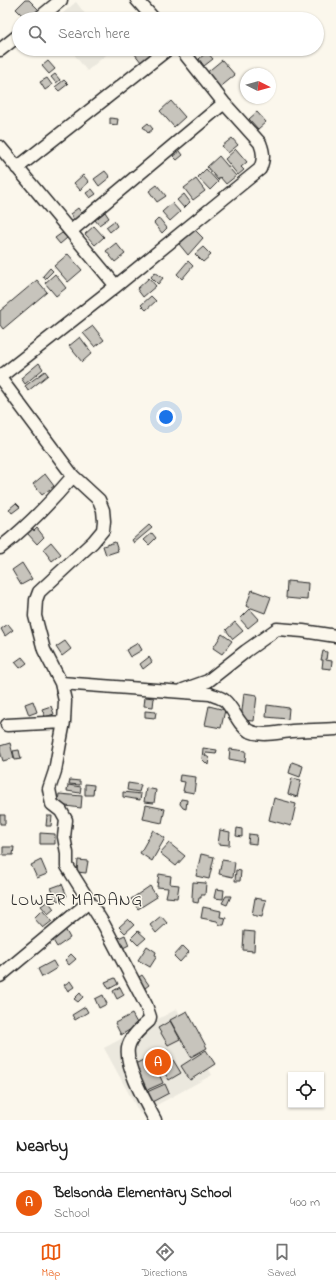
<!DOCTYPE html>
<html lang="en">
<head>
<meta charset="utf-8">
<style>
  body { margin:0; font-family:"Indie Flower",sans-serif; background:#f2f2f2; color:#222 }
  .controls { position:absolute; right:12px; bottom:12px; display:grid; overflow:hidden; border-radius:0px; box-shadow:0 1px 3px #0004 }
  .controls button { width:36px; height:36px; display:grid; place-items:center; padding:0; border:0; border-bottom:1px solid #e0e0e0; background:#fff; color:#222; font:20px sans-serif }
  .compass { position:absolute; left:240px; top:68px; width:36px; height:36px; border-radius:50%; background:#fff; box-shadow:0 1px 3px #0004; rotate:96deg }
  .you { position:absolute; left:166px; top:417px; width:14px; height:14px; margin:-10px; border:3px solid #fff; border-radius:50%; background:#1a73e8; box-shadow:0 0 0 6px #1a73e833 }
  .badge { display:grid; place-items:center; width:26px; height:26px; border-radius:50%; background:#ea580c; color:#fff; font-size:13px; font-weight:700 }
  .pin { position:absolute; translate:-50% -50%; border:2px solid #fff; box-shadow:0 1px 4px #0006 }
  .list { margin:0; padding:0; list-style:none }
  h2 { display:flex; justify-content:space-between; align-items:center; height:52px; margin:0; padding:0 16px; font-size:17px }
  h2 small { font-size:13px; font-weight:400; color:#767676 }
  .list li { display:grid; grid-template-columns:26px 1fr auto; gap:12px; align-items:center; box-sizing:border-box; height:60px; padding:0 16px; border-top:1px solid #e0e0e0 }
  .list b { display:block; font-size:15px; white-space:nowrap }
  .list p { margin:0; font-size:13px; white-space:nowrap; color:#767676 }
  .list em { font-size:13px; font-style:normal; color:#767676 }
  .icon { flex:none; width:22px; height:22px; fill:none; stroke:currentColor; stroke-width:2; stroke-linecap:round; stroke-linejoin:round }
  .map { position:relative; flex:none; width:336px; height:1120px; overflow:hidden }
  .search { position:absolute; background:#fff; box-shadow:0 1px 3px #0004; left:12px; right:12px; top:12px; height:44px; display:flex; align-items:center; gap:10px; box-sizing:border-box; padding:0 14px; border-radius:22px; color:#767676; font-size:15px }
  .sheet { height:112px; background:#fff }
  nav { display:flex; justify-content:space-around; align-items:center; box-sizing:border-box; height:56px; border-top:1px solid #e0e0e0; background:#fff; font-size:11px; color:#767676 }
  nav a { display:grid; justify-items:center; gap:2px }
  nav .on { color:#ea580c }
  .map>svg:first-child { display:block }
  .built { fill:#ebe8de }
  .building { fill:#c7c4bc; stroke:#2b2b2b }
  .lines { fill:none; stroke-linecap:round; stroke-linejoin:round }
  .minor-casing { stroke:#2b2b2b; stroke-width:15 }
  .minor { stroke:#fbf7ec; stroke-width:12 }
  .labels { text-anchor:middle; dominant-baseline:central; stroke-width:3; stroke-linejoin:round; paint-order:stroke }
  .neighbourhood-label { font-size:17px; letter-spacing:1px; fill:#2b2b2b; stroke:#fbf7ec }
</style>
</head>
<body>
<div class="map">
<svg width="336" height="1120" viewBox="0 0 336 1120">
  <rect width="100%" height="100%" fill="#fbf7ec"/>
  <filter id="ink" filterUnits="userSpaceOnUse"><feTurbulence type="fractalNoise" baseFrequency=".025" numOctaves="2"/><feDisplacementMap in="SourceGraphic" scale="8" xChannelSelector="R" yChannelSelector="G"/><feConvolveMatrix kernelMatrix="1 2 1 2 8 2 1 2 1" color-interpolation-filters="sRGB"/></filter>
  <g filter="url(#ink)">
    <path class="built" d="M76,2L89,19H56Z
      M70,49H113L87,71Z
      M177,1009L212,1075L140,1114L104,1048Z"/>
    <path class="building" d="M25,0H29L39,10L30,19H26L16,9Z
      M131,49H149L153,53L141,62Z
      M207,52L213,59L204,66L199,59Z
      M222,60L235,75L218,89L205,74Z
      M48,61L55,69L49,74L42,66Z
      M55,74L60,80L56,83L51,77Z
      M47,78L52,85L45,90L40,82Z
      M64,80L68,84L59,91L55,87Z
      M171,101L185,117L174,127L160,111Z
      M257,112L266,122L258,129L249,119Z
      M110,118L118,119L117,125L110,124Z
      M148,123L153,129L148,133L143,127Z
      M232,138L238,145L228,153L222,146Z
      M236,149L247,162L241,167L244,170L238,175L225,159Z
      M180,151L183,155L177,160L173,156Z
      M219,156L236,176L226,184L220,177L218,180L207,167Z
      M206,169L218,182L210,190L198,177Z
      M105,171L110,177L99,186L94,179Z
      M83,175L89,182L80,190L74,183Z
      M196,179L205,191L193,200L184,188Z
      M157,185L166,196L157,202L149,191Z
      M92,189L96,194L90,198L86,193Z
      M184,194L190,202L184,208L177,200Z
      M172,203L180,212L170,221L162,212Z
      M78,208L83,215L75,221L70,214Z
      M105,212L109,218L99,225L95,220Z
      M159,218L167,228L162,233L154,223Z
      M114,221L117,226L110,232L106,227Z
      M94,226L104,237L95,245L85,234Z
      M195,230L203,238L188,255L179,244Z
      M62,233L67,238L60,244L55,238Z
      M116,243L125,254L115,262L106,251Z
      M203,247L211,255L203,262L195,254Z
      M68,254L82,270L68,282L54,266Z
      M188,261L193,266L182,279L177,274Z
      M50,268L53,271L45,279L43,276Z
      M155,272L163,278L158,284L151,277Z
      M55,274L66,288L56,296L45,283Z
      M149,278L156,286L143,297L137,289Z
      M37,280L47,292L3,329L0,325V311Z
      M151,296L156,301L146,310L141,305Z
      M93,326L104,340L95,347L83,333Z
      M80,337L92,353L82,362L69,346Z
      M39,363L43,369L25,384L21,378Z
      M45,371L48,375L28,391L25,386Z
      M45,474L54,486L42,495L33,484Z
      M16,503L20,507L12,513L9,509Z
      M149,525L152,528L134,543L132,540Z
      M32,528L34,531L37,528L44,537L37,544L27,533Z
      M152,533L156,538L149,545L144,540Z
      M51,542L61,554L52,561L43,549Z
      M115,542L118,551L106,555L103,546Z
      M22,563L32,579L21,585L12,570Z
      M287,581L308,583L307,600L286,598Z
      M252,590L271,597L265,613L246,606Z
      M250,609L259,619L248,628L240,619Z
      M235,622L243,631L233,639L226,630Z
      M8,624L13,630L5,636L1,629Z
      M222,634L232,641L222,654L213,648Z
      M65,641L71,649L62,656L56,647Z
      M138,643L142,650L130,657L126,650Z
      M323,651L327,652L326,660L332,661L331,669L322,668L323,660H321Z
      M22,657L27,663L20,668L15,662Z
      M149,657L152,662L143,669L140,664Z
      M244,693L257,695L254,721L241,720Z
      M145,697L154,698L153,707L144,706Z
      M33,701L37,712L29,715L25,704Z
      M267,705L289,708L288,719L266,717Z
      M51,706L54,714L45,717L42,709Z
      M209,706L225,710L221,728L205,725Z
      M145,711L156,712L155,718L145,717Z
      M10,743L14,758L3,761L0,751V746Z
      M203,748L217,750L216,754L206,753L205,755L209,758L208,765L202,759Z
      M230,749L246,751L245,762L229,759Z
      M19,750L21,759L15,760L13,751Z
      M292,762L303,766L300,777L289,773Z
      M180,775L196,777L194,793L183,791L185,782L179,781Z
      M292,778L301,780L297,797L288,794Z
      M70,780L80,781V785L69,784Z
      M128,783L141,785L139,792L127,790Z
      M85,784L94,785L93,795H85Z
      M68,785L81,787L80,793L67,791Z
      M146,788L156,790L154,803L144,802Z
      M123,792L141,794L140,800L123,797Z
      M59,794L82,796L81,808L58,805Z
      M274,798L296,804L291,826L269,820Z
      M181,799L187,800L186,809L183,808L180,804Z
      M146,805L165,809L162,823L143,819Z
      M0,815H5V824H0Z
      M47,816H52L51,826H46Z
      M237,828L242,829V837L236,836Z
      M153,830L165,838L152,861L140,853Z
      M220,830L230,832L229,845L218,844Z
      M40,833L55,834V844H40Z
      M249,834L257,835L256,844L248,843Z
      M169,843L185,856L176,866L160,853Z
      M3,847H14L13,855H3Z
      M201,854L214,857L209,879L196,876Z
      M41,860L47,874L37,878L31,865Z
      M78,860L88,861L86,873L77,872Z
      M222,860L235,862L233,877L219,874Z
      M236,870L241,871L240,881H235Z
      M159,874L171,876L170,884L179,885L177,898L166,897L168,888L157,887Z
      M193,882L206,883L205,895H201V898H199L198,903L193,902V898L192,897Z
      M62,884L67,896L57,901L51,888Z
      M150,886L157,897L138,909L131,899Z
      M216,889L224,890L223,899L214,898Z
      M226,896H231L227,905L222,903Z
      M255,898L266,900L262,917L252,915Z
      M48,901L54,909L48,914L41,906Z
      M203,907L221,911L220,917L226,918L224,925H220L217,921L201,918Z
      M42,910L52,921L43,928L34,918Z
      M161,916L167,923L156,933L150,925Z
      M128,919L134,925L125,933L119,927Z
      M65,929L70,938L57,947L51,937Z
      M138,931L146,938L138,945L131,938Z
      M244,931L255,932L254,951L243,950Z
      M125,935L129,945L119,950L114,940Z
      M147,946L156,952L155,955L157,956L150,967L138,960Z
      M183,946L189,952L180,962L174,956Z
      M71,954L76,959L69,965L65,960Z
      M53,961L57,968L42,977L38,969Z
      M142,975L149,985L141,991L133,981Z
      M115,978L118,984L109,989L105,982Z
      M70,981L74,987L68,991L64,985Z
      M120,987L124,995L117,999L113,991Z
      M80,993L83,997L78,1002L74,999Z
      M103,995L107,1004L99,1008L95,999Z
      M85,1007L88,1012L75,1020L72,1015Z
      M187,1011L207,1048L191,1057L170,1020Z
      M132,1014L138,1025L121,1035L115,1023Z
      M170,1021L180,1039L168,1045L158,1028Z
      M167,1050L181,1073L169,1080L155,1057Z
      M206,1050L215,1064L190,1080L181,1066Z
      M151,1056L163,1083L145,1091L133,1065Z
      M165,1084L169,1093L152,1102L147,1092Z"/>
    <g class="lines">
      <g class="minor-casing">
        <path id="minor" d="M137,0L154,19
          M38,19L61,0
          M0,50L19,35
          M0,147L116,286
          M17,168L168,49
          M71,231L224,103
          M0,377L116,286L260,169C264,159 264,153 260,143L224,103L181,49
          M0,378L73,476L99,500L103,510L104,521L103,530L93,542L39,592L36,600L35,616L44,650L61,683L65,701L64,722L60,743L55,771L49,789L52,804L61,811L66,820L64,837L67,853V866L104,925L146,1005L150,1017L149,1021C141,1028 130,1037 128,1048C125,1067 146,1103 155,1120
          M0,548C27,527 51,502 73,476
          M61,683L210,694C214,696 220,697 224,700C234,708 237,724 249,731C262,737 279,732 292,731C307,730 321,730 336,729
          M183,690L208,681L246,651L277,629L303,631L336,636
          M7,725L64,722
          M0,976L89,902"/>
      </g>
      <use href="#minor" class="minor"/>
    </g>
  </g>
  <g class="labels">
    <g class="neighbourhood-label">
      <text x="77" y="900">LOWER MADANG</text>
    </g>
  </g>
</svg>
<div class="controls">
<button><svg class="icon" aria-label="locate" viewBox="0 0 24 24"><circle cx="12" cy="12" r="6"/><path d="M12 2v4M12 18v4M2 12h4M18 12h4"/></svg></button>
</div>
<svg class="compass" viewBox="-18 -18 36 36"><path d="M0-13l5 13h-10z" fill="#e53935"/><path d="M0 13l5-13h-10z" fill="#767676"/></svg>
<div class="you"></div>
<div class="pin badge" style="left:158px;top:1062px">A</div>
<div class="search"><svg class="icon" aria-label="search" viewBox="0 0 24 24"><circle cx="10" cy="10" r="6"/><path d="M15 15l6 6"/></svg>Search here</div>
</div>
<section class="sheet">
<h2>Nearby<small></small></h2>
<ul class="list">
<li><span class="badge">A</span><div><b>Belsonda Elementary School</b><p>School</p></div><em>400 m</em></li>
</ul>
</section>
<nav>
<a class="on"><svg class="icon" aria-label="map" viewBox="0 0 24 24"><path d="M3 6l6-2 6 2 6-2v14l-6 2-6-2-6 2zM9 4v14M15 6v14"/></svg>Map</a>
<a><svg class="icon" aria-label="directions" viewBox="0 0 24 24"><path d="M12 3l9 9-9 9-9-9zM9 14v-3h6M13 9l2 2-2 2"/></svg>Directions</a>
<a><svg class="icon" aria-label="saved" viewBox="0 0 24 24"><path d="M7 4h10v16l-5-4-5 4z"/></svg>Saved</a>
</nav>
</body>
</html>
